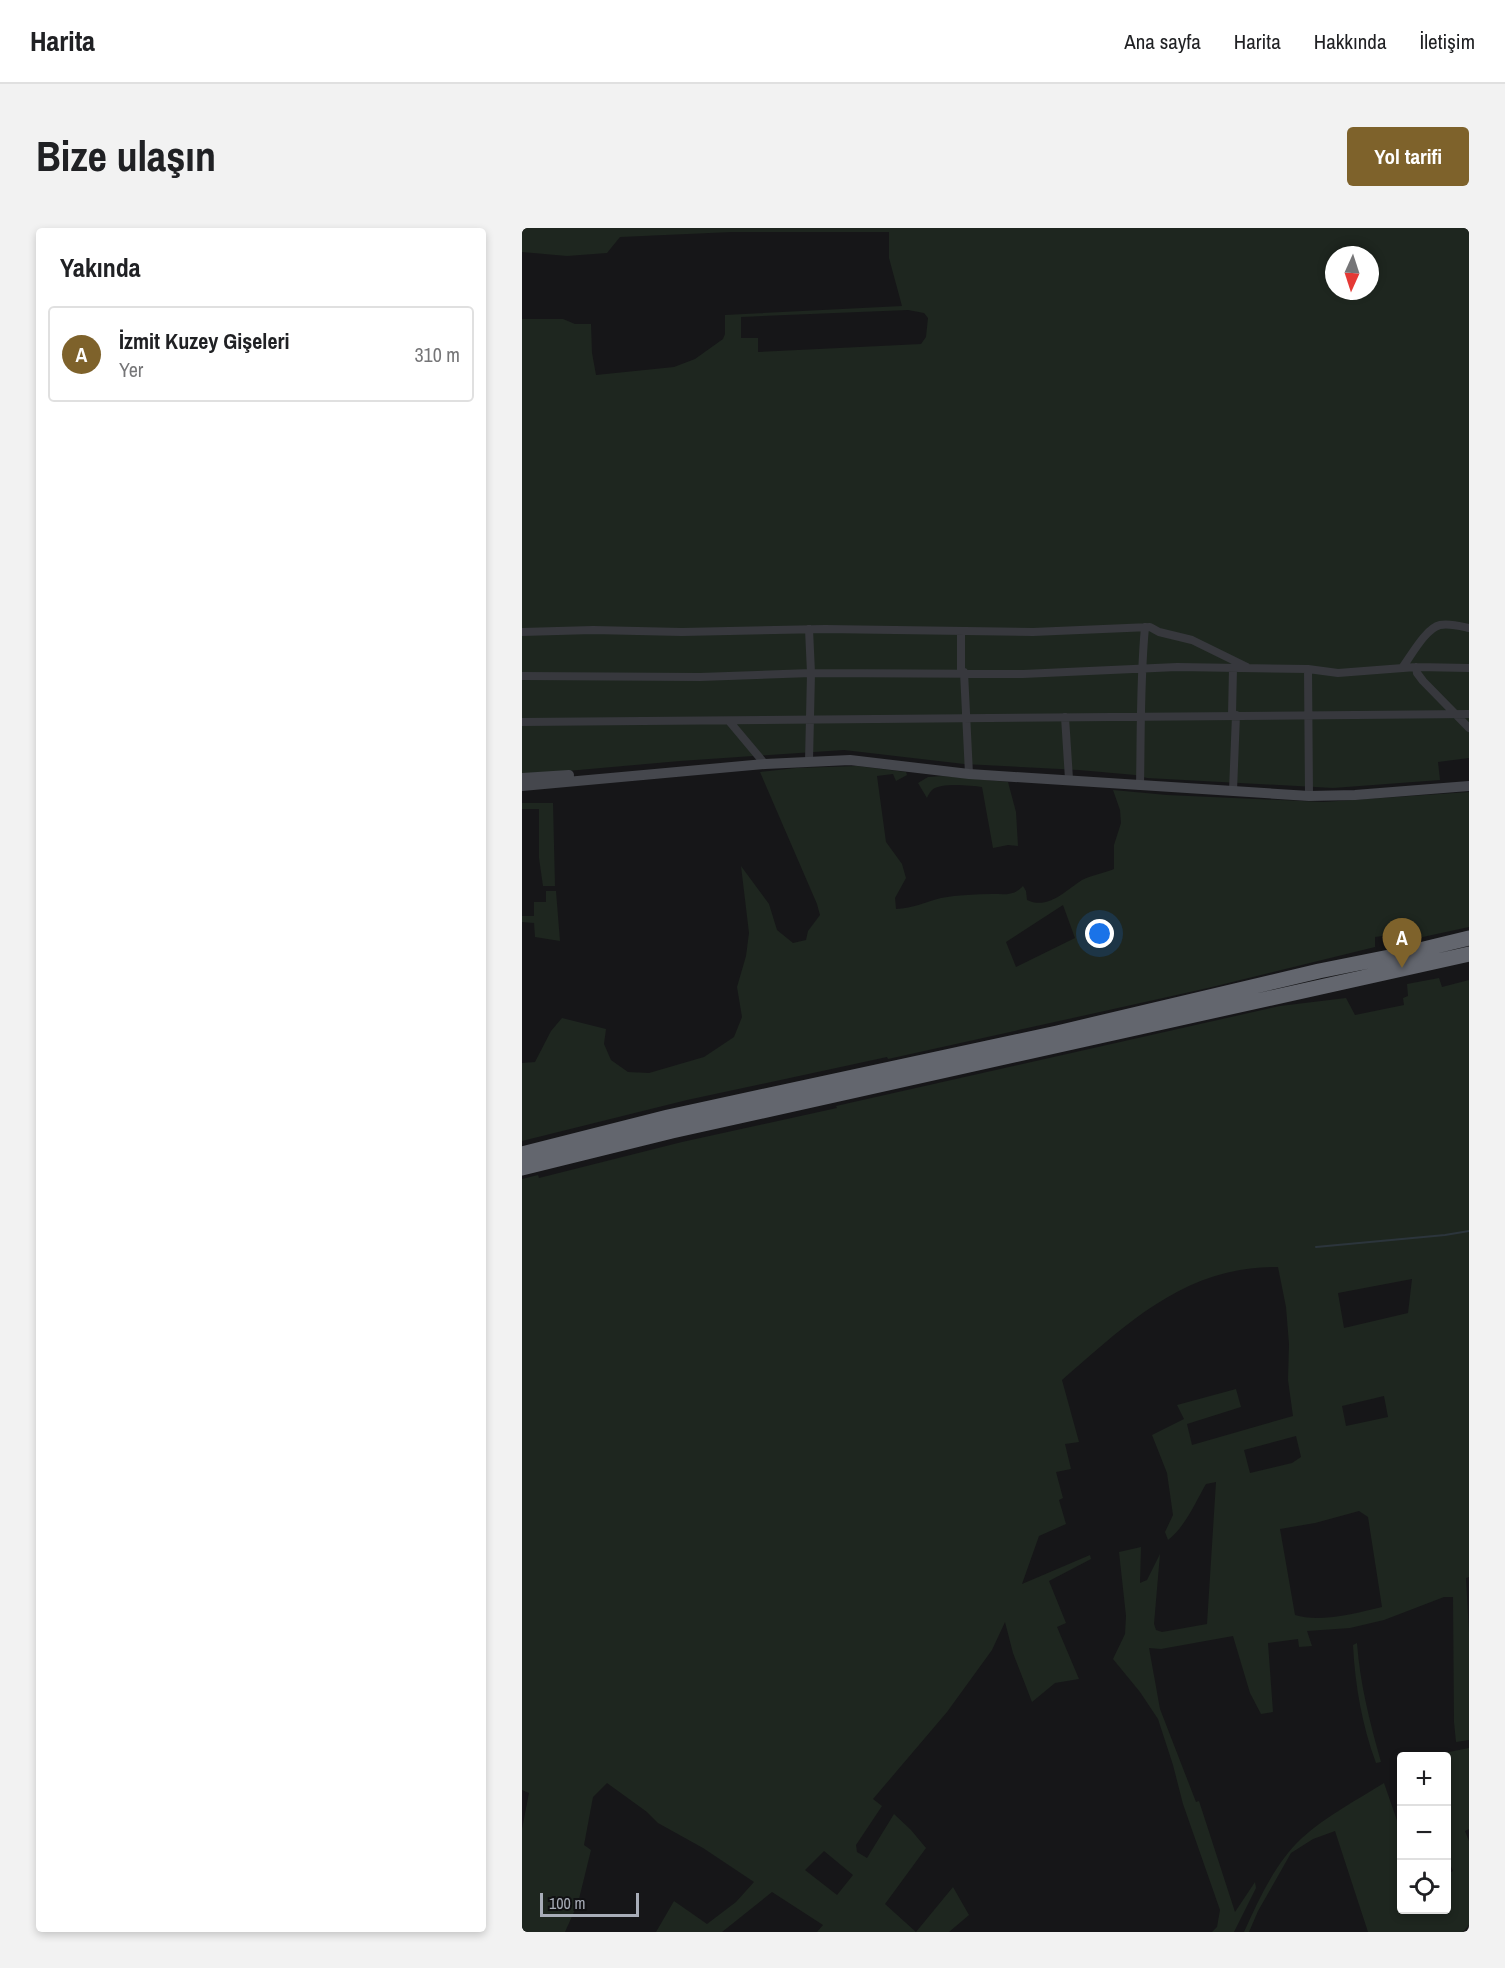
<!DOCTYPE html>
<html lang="tr">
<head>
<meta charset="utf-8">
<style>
  body { margin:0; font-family:"Archivo Narrow",sans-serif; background:#f2f2f2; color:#202124 }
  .controls { position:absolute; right:18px; bottom:18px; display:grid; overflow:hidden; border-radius:6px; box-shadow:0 3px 9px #0003 }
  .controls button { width:54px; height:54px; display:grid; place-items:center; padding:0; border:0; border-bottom:2px solid #e0e0e0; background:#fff; color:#202124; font:30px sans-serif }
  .compass { position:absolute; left:803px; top:18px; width:54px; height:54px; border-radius:50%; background:#fff; box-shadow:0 3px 9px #0003; rotate:183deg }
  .scale { position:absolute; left:18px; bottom:15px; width:99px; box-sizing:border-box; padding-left:6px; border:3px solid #a8adb8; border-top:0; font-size:16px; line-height:21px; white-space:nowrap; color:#a8adb8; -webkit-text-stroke:4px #111113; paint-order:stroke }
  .you { position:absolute; left:578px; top:706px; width:21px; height:21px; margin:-15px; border:4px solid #fff; border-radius:50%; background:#1a73e8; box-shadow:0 0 0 9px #1a73e833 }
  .badge { display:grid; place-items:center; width:39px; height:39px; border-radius:50%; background:#7e622b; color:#fff; font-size:20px; font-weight:700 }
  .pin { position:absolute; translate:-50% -50px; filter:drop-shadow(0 2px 3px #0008) }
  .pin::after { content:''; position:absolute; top:32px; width:21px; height:18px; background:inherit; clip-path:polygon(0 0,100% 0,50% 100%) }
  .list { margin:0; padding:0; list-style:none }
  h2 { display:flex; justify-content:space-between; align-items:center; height:78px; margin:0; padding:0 24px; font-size:26px }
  h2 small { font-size:20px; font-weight:400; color:#757577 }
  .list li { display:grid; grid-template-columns:39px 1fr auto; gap:18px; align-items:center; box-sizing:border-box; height:96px; margin:0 12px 12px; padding:0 12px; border:2px solid #e0e0e0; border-radius:6px }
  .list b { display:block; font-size:22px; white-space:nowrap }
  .list p { margin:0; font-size:20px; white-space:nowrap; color:#757577 }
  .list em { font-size:20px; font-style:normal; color:#757577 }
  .icon { flex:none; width:33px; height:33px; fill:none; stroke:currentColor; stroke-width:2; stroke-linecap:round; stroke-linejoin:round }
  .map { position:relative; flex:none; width:947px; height:1704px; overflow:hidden; border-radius:6px }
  header { display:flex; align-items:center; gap:36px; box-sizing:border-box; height:84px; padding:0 30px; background:#fff; border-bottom:2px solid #e0e0e0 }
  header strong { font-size:28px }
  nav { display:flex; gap:33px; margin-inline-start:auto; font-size:21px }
  .intro { display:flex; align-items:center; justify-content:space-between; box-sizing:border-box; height:144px; padding:0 36px }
  h1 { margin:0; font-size:42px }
  .button { padding:15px 27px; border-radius:6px; background:#7e622b; color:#fff; font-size:21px; font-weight:700 }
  main { display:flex; gap:36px; padding:0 36px }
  aside { flex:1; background:#fff; border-radius:6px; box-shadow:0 3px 9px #0003 }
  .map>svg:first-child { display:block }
  .green { fill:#1e261f; fill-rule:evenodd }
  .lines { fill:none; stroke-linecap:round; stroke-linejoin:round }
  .stream { stroke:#2c353c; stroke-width:2 }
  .minor { stroke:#37383d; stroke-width:8 }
  .secondary { stroke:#45474d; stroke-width:10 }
  .motorway { stroke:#63666e; stroke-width:15 }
</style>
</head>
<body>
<header>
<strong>Harita</strong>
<nav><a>Ana sayfa</a><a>Harita</a><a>Hakkında</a><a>İletişim</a></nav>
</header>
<div class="intro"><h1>Bize ulaşın</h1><a class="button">Yol tarifi</a></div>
<main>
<aside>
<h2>Yakında<small></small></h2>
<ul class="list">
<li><span class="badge">A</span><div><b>İzmit Kuzey Gişeleri</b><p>Yer</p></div><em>310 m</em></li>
</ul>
</aside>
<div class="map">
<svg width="947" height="1704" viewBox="0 0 947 1704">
  <rect width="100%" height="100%" fill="#161618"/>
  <path class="green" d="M0,0H947V530L916,534L918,552L811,560L625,550L613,547L557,542L442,536L322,522L158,533L0,547V91H41L53,96H69L70,125L74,147L152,139L173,131L201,111L203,106V87L380,78L367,30V4H210L98,9L85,25L45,28L0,24ZM812,27H848V63H812ZM386,82L402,85L406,90L404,109L399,116L236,124V110H219V89Z
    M335,538L384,544L385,547L374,553L371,546L355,548L364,614L380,636L384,650L373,670L374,681C391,680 404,674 419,670C436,667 454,666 471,666C483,666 492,668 501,658L504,663L505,672C526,682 543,663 560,652C570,647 582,645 592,641V617L599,595L598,582L591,562L645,567L801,574L947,564V699L873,715L867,707L853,709V719L686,760L366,831L365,829L165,872L0,913V835L13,834L29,803L40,790L84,801L82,816L89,832L106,844L127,845L182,829L212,809L220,789L215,759L224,728L227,705L219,638L247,676L255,702L271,715L284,712L286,703L298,687L295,676L238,544L274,540ZM541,677L553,710L494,739L484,714Z
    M420,548L486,554L494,584L496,618L486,617L471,620L460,559C449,558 420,554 410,562C408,564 406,567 405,570L396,555L406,549Z
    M0,575H31L33,658H21L17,630V581H0Z
    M24,663H34L38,713L13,709L12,695L0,694V688H12V674H24Z
    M917,750L920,759L947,752V1349L944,1350L947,1404V1512L934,1514L932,1494L931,1369H922L862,1392L828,1400L785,1403L790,1418L777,1419L776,1411L746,1415L751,1484L739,1486L728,1465L711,1408L639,1421L627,1420L638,1481L674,1574L677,1573L713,1684L733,1654L734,1660L712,1704H690L695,1699L698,1682L661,1576L651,1537L636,1491L618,1464L591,1431L603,1406L604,1388L597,1324L619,1319L618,1355L625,1352L638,1326L632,1396L634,1402L640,1404L685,1396L694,1254L684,1256C673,1275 663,1299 646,1312L643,1304L651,1287L645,1245L630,1207L662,1191L655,1177L714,1161L719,1179L665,1196L670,1217L771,1188L766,1152L767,1116L764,1079L756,1039C663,1038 606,1095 540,1152L557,1214L543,1216L549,1241L534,1244L541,1270L537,1272L544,1296L517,1308L500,1356L568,1327L569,1331L527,1353L544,1395L535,1399L557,1451L533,1455L510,1474L491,1425L483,1394L470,1422L425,1484L351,1571L360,1578L334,1617L335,1624L345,1630L372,1586L389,1602L404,1620L363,1676L394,1704L431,1659L447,1687L427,1704H295L301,1697L250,1664L200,1704H134L152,1673L185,1696L214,1674L232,1654L181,1620L136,1595L125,1584L85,1555L71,1569L62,1617L69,1622L56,1675L43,1704H0V1601L7,1565L0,1562V951L16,947L17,950L160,914L315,880L314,878L758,778L824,770L833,787L882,777L881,770L886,768L885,756ZM890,1051L886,1085L822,1100L816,1065ZM862,1168L866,1189L824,1198L820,1178ZM774,1208L779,1229L770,1235L728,1245L722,1222ZM837,1283L846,1289L860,1379C835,1385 797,1395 773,1387L758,1301L793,1295ZM302,1623L331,1647L315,1667L283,1642Z
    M835,1415C838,1456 848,1495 859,1534L854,1535C840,1497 833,1457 831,1417Z
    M947,1520V1601L943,1603L947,1613V1697L941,1704H846L813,1603L791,1611L769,1625L736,1683L727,1704H722C737,1671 753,1635 780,1610C804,1588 835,1572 862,1555L879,1604L880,1682H924L925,1646L931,1643L925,1629L924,1528H907Z"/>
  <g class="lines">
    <path class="stream" d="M794,1019L923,1007L947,1003"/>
    <path class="minor" d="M287,401L289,445L287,533
      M0,404L71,402L160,404L303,401L511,404L628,399L637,404L670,412L725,439
      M894,439L895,445L901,453L947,500
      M880,440C889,428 904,400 918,397C927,395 938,398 947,400
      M786,441L787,568
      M439,444V403
      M442,444L447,546
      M0,448L178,449L289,445L501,446L655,439L786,441L816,445L894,439L947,440
      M710,487L711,440
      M543,489L547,551
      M207,493L243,536
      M0,494L947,486
      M618,558C619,505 618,452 623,399
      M711,563L714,487"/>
    <path class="secondary" d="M0,550L47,547
      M0,558L243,536L328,532L447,546L787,568L833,567L947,558"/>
    <path class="motorway" d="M0,926L146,889L535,805L797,743L877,727L947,710
      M0,940L150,903L947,726"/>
  </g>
</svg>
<div class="controls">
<button>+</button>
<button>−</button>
<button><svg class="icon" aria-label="locate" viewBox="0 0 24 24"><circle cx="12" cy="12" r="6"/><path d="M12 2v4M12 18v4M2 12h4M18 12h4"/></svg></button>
</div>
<svg class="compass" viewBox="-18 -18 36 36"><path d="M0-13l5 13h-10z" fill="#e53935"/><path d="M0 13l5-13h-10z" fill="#757577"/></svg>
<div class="scale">100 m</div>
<div class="you"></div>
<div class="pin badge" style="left:880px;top:740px">A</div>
</div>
</main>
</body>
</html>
